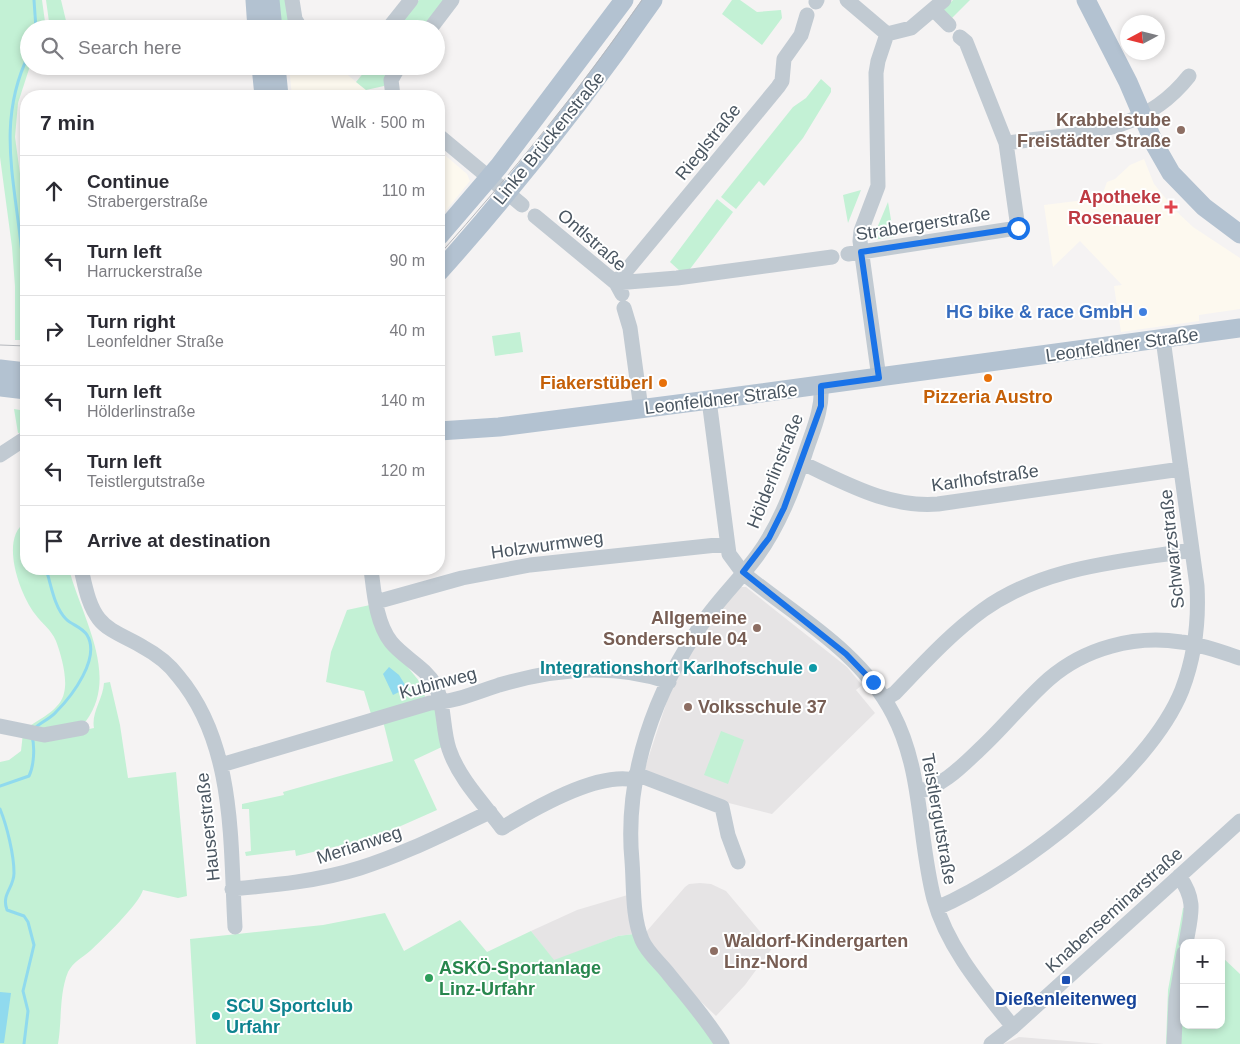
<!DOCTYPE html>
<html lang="en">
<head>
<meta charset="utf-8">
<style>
  body { margin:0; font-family:Helvetica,sans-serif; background:#f7f7f7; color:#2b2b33 }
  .controls { position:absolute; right:15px; bottom:15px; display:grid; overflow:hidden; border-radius:10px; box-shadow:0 2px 8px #0003 }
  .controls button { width:45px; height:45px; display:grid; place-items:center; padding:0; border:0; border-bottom:1px solid #e1e1e2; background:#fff; color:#2b2b33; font:25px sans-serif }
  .compass { position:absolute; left:1120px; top:15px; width:45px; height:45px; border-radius:50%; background:#fff; box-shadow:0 2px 8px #0003; rotate:263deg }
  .stop { position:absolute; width:15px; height:15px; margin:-11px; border:4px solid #1a73e8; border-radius:50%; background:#fff }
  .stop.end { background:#1a73e8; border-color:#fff; box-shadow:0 1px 5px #0008 }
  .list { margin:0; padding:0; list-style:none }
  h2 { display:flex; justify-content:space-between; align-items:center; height:65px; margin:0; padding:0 20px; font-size:21px }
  h2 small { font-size:16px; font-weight:400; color:#7c7c81 }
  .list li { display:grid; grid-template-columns:32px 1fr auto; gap:15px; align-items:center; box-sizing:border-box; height:70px; padding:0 20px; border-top:1px solid #e1e1e2 }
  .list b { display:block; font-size:19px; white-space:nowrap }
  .list p { margin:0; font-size:16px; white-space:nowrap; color:#7c7c81 }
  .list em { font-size:16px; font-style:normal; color:#7c7c81 }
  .icon { flex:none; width:28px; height:28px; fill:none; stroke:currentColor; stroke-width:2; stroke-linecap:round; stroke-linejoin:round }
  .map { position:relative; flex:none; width:1240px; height:1044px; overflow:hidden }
  .search { position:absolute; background:#fff; box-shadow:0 2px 8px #0003; left:20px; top:20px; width:425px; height:55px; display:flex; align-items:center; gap:12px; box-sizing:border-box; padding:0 18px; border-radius:28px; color:#7c7c81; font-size:19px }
  .panel { position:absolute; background:#fff; box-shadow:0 2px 8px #0003; left:20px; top:90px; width:425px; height:485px; border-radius:20px }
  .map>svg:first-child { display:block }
  .commercial { fill:#fdf9ef }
  .education { fill:#e6e4e5 }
  .green { fill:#c3f1d5 }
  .water { fill:#90daee }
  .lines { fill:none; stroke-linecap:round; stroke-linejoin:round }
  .stream { stroke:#90daee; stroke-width:3 }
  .minor { stroke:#c1cad2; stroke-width:15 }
  .major { stroke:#b3c2d1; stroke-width:19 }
  .tram { stroke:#b5b8bd; stroke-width:1 }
  .route { stroke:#1a73e8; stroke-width:6 }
  .education-dot { fill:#8d6e63; stroke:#fff; stroke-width:2 }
  .health-dot { fill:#e0444e; stroke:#fff; stroke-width:2 }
  .shop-dot { fill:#3f7fe0; stroke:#fff; stroke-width:2 }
  .food-dot { fill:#e8710a; stroke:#fff; stroke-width:2 }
  .culture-dot { fill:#0f9aa8; stroke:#fff; stroke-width:2 }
  .leisure-dot { fill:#2e9e5b; stroke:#fff; stroke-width:2 }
  .transit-dot { fill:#1a4fb4; stroke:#fff; stroke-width:2 }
  .labels { text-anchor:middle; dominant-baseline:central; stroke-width:4; stroke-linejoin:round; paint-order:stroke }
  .education-label { font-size:18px; font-weight:bold; fill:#785e54; stroke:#fff; text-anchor:end }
  .street-label { font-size:18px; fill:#4a5661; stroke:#fff }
  .health-label { font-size:18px; font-weight:bold; fill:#be3a42; stroke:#fff; text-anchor:end }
  .shop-label { font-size:18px; font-weight:bold; fill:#366cbe; stroke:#fff; text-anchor:end }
  .food-label { font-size:18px; font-weight:bold; fill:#c56008; stroke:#fff; text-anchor:end }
  .culture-label { font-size:18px; font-weight:bold; fill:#0d838f; stroke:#fff; text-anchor:end }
  .leisure-label { font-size:18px; font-weight:bold; fill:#27864d; stroke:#fff; text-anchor:start }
  .transit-label { font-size:18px; font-weight:bold; fill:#164399; stroke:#fff }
</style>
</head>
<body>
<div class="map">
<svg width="1240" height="1044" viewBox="0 0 1240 1044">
  <rect width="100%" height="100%" fill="#f5f3f3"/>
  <path class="commercial" d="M289,66H337L373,96H292Z
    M439,150L467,174L470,181L439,219Z
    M1144,159L1154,184L1176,211L1193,227L1240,258V309L1199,315V321L1121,332L1114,286L1122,285L1080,241L1053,267L1044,205L1101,198L1107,182L1115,179L1130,165Z"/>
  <path class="education" d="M740,587H746L847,667L862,685L856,690L875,713L772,814L721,801L644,771L669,695L690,654L720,610Z
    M700,883L711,884L726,891L773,947L745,985L716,1016L699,1000L648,942L646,932L685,887L689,884Z
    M631,894L634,934L618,936L554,961L531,931L577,910Z
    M1019,1037L1104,1044H1003Z"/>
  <path class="green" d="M0,0H42L46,29H29L30,66L18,103L15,137L26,218V340H15V286L12,247L0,157Z
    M46,0H61L68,29H50Z
    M277,0H286L294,29H279Z
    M419,0H446L422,29H396Z
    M732,0H740L757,12L781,10L782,18L762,45L722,14Z
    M953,0H970L951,19L943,10Z
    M369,66H392L384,86L366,90L356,82Z
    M821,79L831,88V92L803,138L764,186L759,181L736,209L721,197L793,107L806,98Z
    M861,190L848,223L843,195Z
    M717,199L733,212L690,269L681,272L670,262Z
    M888,202L894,237L872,240Z
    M520,332L523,352L495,356L492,336Z
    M14,409L26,411V432L18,433Z
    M26,522V569H69C81,616 120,675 86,721L50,731L28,727C40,719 61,709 64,693C68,679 61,654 56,641C51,629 42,624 35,614C18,591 0,537 26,522Z
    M370,605L406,665L419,681L424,690L425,698L371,714L364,691L326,682L331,652L347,610Z
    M110,682L120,725L128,778L176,772L187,896L178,898L143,890C139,904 102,940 90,951C83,957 73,962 68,972C59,994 62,1021 58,1044H0V762L9,760L21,751L23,733L50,737L94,728C91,713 103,699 104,683Z
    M435,706L444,746L414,760L437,810L376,837L296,856L295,850L246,856L245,852L251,851L249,809H242V804L284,795L283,792L393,761L383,721Z
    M721,731L744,740L728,784L704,775Z
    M1183,908H1187L1178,956L1169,1044H1166L1168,990Z
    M385,913L404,951L460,920L487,952L531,931L554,960L618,936L634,934L717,1044H196L190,939L323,925Z
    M1221,956L1240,974V1044H1178L1184,976V1025H1221Z"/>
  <path class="water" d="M389,667L399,675L407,688L393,695L383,674Z
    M0,992L11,993L4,1043H0Z"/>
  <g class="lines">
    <path class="stream" d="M34,0L36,29
      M26,338C26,301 24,265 19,228C11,165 0,113 29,54
      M25,413L26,428
      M35,728C41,722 50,719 56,712C72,696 101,658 87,635C82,627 72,625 66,619C54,607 51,584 46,569
      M0,786L29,776C34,766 35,747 32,736
      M0,809C7,826 14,855 14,873C14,888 1,894 7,910L24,916L28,922L34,945L23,991L28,1011L24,1044"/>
    <path class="minor" d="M292,0L295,19L301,29
      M847,0L887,34L878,61L876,73L878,186L861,231L860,241L879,378
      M816,2L817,0
      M934,10L949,25
      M388,29L411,0
      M430,29L452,0
      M887,34L911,28L944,0
      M960,37L966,42L1006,143
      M393,96L391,80L399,66
      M439,136L522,205
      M535,216L616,283L622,294
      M848,254L1018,228L1006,143C1077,133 1141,137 1189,76
      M616,283L778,87L782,81L784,59L801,35L807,15
      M616,283L677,278L832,257
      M624,308L630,328L641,409
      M709,400L729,554L743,573C796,616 861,652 893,714C923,771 918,838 934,899C947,947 983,989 1013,1027
      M0,455L26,438
      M802,463C846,483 888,508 938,504L1181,469
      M81,569C85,585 88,605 99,619C109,632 129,638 143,647C156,654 169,664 178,676C236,745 230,843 235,927
      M371,569C374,592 376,623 391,642C404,658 425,667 435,685C445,704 442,728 449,749C459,779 484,804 502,828C533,809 597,771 635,780
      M376,602L462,578L530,565L726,544
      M885,699L895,693C923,664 950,634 983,610C1044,566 1120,562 1192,550
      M0,726L44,735L82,728
      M221,765L430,703C455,702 475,693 499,685C554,669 614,663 669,682
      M636,774L722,807L728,835L738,862
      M917,792C942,787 962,766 979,750C1004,727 1024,701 1049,679C1085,648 1134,635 1181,642C1201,644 1221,652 1240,658
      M1179,876C1197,901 1191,914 1186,943
      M232,889C276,885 319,881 360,868C405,854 447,832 490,812
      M937,908C1018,873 1149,773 1182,690C1195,656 1199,622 1197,586L1163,339
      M722,1044C706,1018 686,996 667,972C659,962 647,952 642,940C632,917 634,886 632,861C624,776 655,690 704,621C720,598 740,579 757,556C779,526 793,489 805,454C812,432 823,410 821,386
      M991,1044L1013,1027L1240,821
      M1174,1044L1176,999L1184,953"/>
    <path class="major" d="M255,0L257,29
      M270,0L273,29
      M1086,0L1128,82L1155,145L1171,173L1204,207L1240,234
      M261,66L264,96
      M276,66L279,96
      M439,236L499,166L624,0
      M439,272C516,186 587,95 653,0
      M0,369L26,372
      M0,387L26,390
      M439,431L499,427L709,400L1240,328"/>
    <path class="tram" d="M439,255C511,174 580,90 642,0
      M0,345L26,346"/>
  </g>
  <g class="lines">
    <path class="route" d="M873,682L846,654L743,572L769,538L784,508L821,406V386L879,378L861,252L1018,228"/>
  </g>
  <g class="education-dot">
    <circle cx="1181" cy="130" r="5"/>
    <circle cx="757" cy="628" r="5"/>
    <circle cx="688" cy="707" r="5"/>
    <circle cx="714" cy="951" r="5"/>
  </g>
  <path class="health-dot" d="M1168.5 199.5h5v5h5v5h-5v5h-5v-5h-5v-5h5z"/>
  <circle class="shop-dot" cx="1143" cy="312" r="5"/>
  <g class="food-dot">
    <circle cx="988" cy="378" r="5"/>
    <circle cx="663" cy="383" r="5"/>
  </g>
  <g class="culture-dot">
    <circle cx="813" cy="668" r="5"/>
    <circle cx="216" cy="1016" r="5"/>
  </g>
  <circle class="leisure-dot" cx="429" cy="978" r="5"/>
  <rect class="transit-dot" x="1061" y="975" width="10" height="10" rx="2.5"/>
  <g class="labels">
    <g class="education-label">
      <text x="1171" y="120">Krabbelstube<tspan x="1171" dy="21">Freistädter Straße</tspan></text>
      <text x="747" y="618">Allgemeine<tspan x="747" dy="21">Sonderschule 04</tspan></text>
      <text x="698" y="707" text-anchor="start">Volksschule 37</text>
      <text x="724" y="941" text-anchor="start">Waldorf-Kindergarten<tspan x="724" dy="21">Linz-Nord</tspan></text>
    </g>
    <g class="street-label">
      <text transform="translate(549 138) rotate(-51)">Linke Brückenstraße</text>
      <text transform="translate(708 142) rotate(-51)">Rieglstraße</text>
      <text transform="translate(923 224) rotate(-9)">Strabergerstraße</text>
      <text transform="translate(592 240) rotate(41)">Ontlstraße</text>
      <text transform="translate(1122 345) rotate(-8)">Leonfeldner Straße</text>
      <text transform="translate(721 399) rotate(-7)">Leonfeldner Straße</text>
      <text transform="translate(775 471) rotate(-68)">Hölderlinstraße</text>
      <text transform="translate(985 478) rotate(-8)">Karlhofstraße</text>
      <text transform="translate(547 545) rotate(-8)">Holzwurmweg</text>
      <text transform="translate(1172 549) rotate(-96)">Schwarzstraße</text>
      <text transform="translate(438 683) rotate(-15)">Kubinweg</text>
      <text transform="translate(939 819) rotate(80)">Teistlergutstraße</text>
      <text transform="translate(208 827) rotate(-96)">Hauserstraße</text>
      <text transform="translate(359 845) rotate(-18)">Merianweg</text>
      <text transform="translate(1114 910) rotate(-42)">Knabenseminarstraße</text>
    </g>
    <g class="health-label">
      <text x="1161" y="197">Apotheke<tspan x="1161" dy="21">Rosenauer</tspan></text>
    </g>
    <g class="shop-label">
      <text x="1133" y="312">HG bike &amp; race GmbH</text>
    </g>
    <g class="food-label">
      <text x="653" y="383">Fiakerstüberl</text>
      <text x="988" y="397" text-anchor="middle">Pizzeria Austro</text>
    </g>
    <g class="culture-label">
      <text x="803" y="668">Integrationshort Karlhofschule</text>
      <text x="226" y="1006" text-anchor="start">SCU Sportclub<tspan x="226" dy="21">Urfahr</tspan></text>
    </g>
    <g class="leisure-label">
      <text x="439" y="968">ASKÖ-Sportanlage<tspan x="439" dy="21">Linz-Urfahr</tspan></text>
    </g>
    <g class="transit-label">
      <text x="1066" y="999">Dießenleitenweg</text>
    </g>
  </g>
</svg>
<div class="controls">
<button>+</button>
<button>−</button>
</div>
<svg class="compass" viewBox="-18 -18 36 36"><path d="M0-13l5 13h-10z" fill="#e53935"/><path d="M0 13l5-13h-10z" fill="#7c7c81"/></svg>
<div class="stop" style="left:1018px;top:228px"></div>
<div class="stop end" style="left:873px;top:682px"></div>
<div class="search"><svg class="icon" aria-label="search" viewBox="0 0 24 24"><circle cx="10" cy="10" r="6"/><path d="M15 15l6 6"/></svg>Search here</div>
<section class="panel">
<h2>7 min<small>Walk · 500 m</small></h2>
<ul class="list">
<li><svg class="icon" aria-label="ahead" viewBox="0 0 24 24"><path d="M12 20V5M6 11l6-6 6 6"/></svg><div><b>Continue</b><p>Strabergerstraße</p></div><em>110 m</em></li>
<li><svg class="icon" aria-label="left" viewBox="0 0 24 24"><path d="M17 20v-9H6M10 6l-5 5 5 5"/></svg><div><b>Turn left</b><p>Harruckerstraße</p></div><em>90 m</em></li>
<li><svg class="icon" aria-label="right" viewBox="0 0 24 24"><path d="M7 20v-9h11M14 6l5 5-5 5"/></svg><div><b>Turn right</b><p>Leonfeldner Straße</p></div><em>40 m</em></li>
<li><svg class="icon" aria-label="left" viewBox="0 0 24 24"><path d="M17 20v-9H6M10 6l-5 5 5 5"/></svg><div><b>Turn left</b><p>Hölderlinstraße</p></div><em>140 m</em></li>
<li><svg class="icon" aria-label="left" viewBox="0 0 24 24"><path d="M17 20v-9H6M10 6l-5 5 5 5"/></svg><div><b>Turn left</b><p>Teistlergutstraße</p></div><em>120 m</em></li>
<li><svg class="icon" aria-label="arrive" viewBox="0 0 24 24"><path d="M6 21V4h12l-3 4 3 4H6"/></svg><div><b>Arrive at destination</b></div></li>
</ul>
</section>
</div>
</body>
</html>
